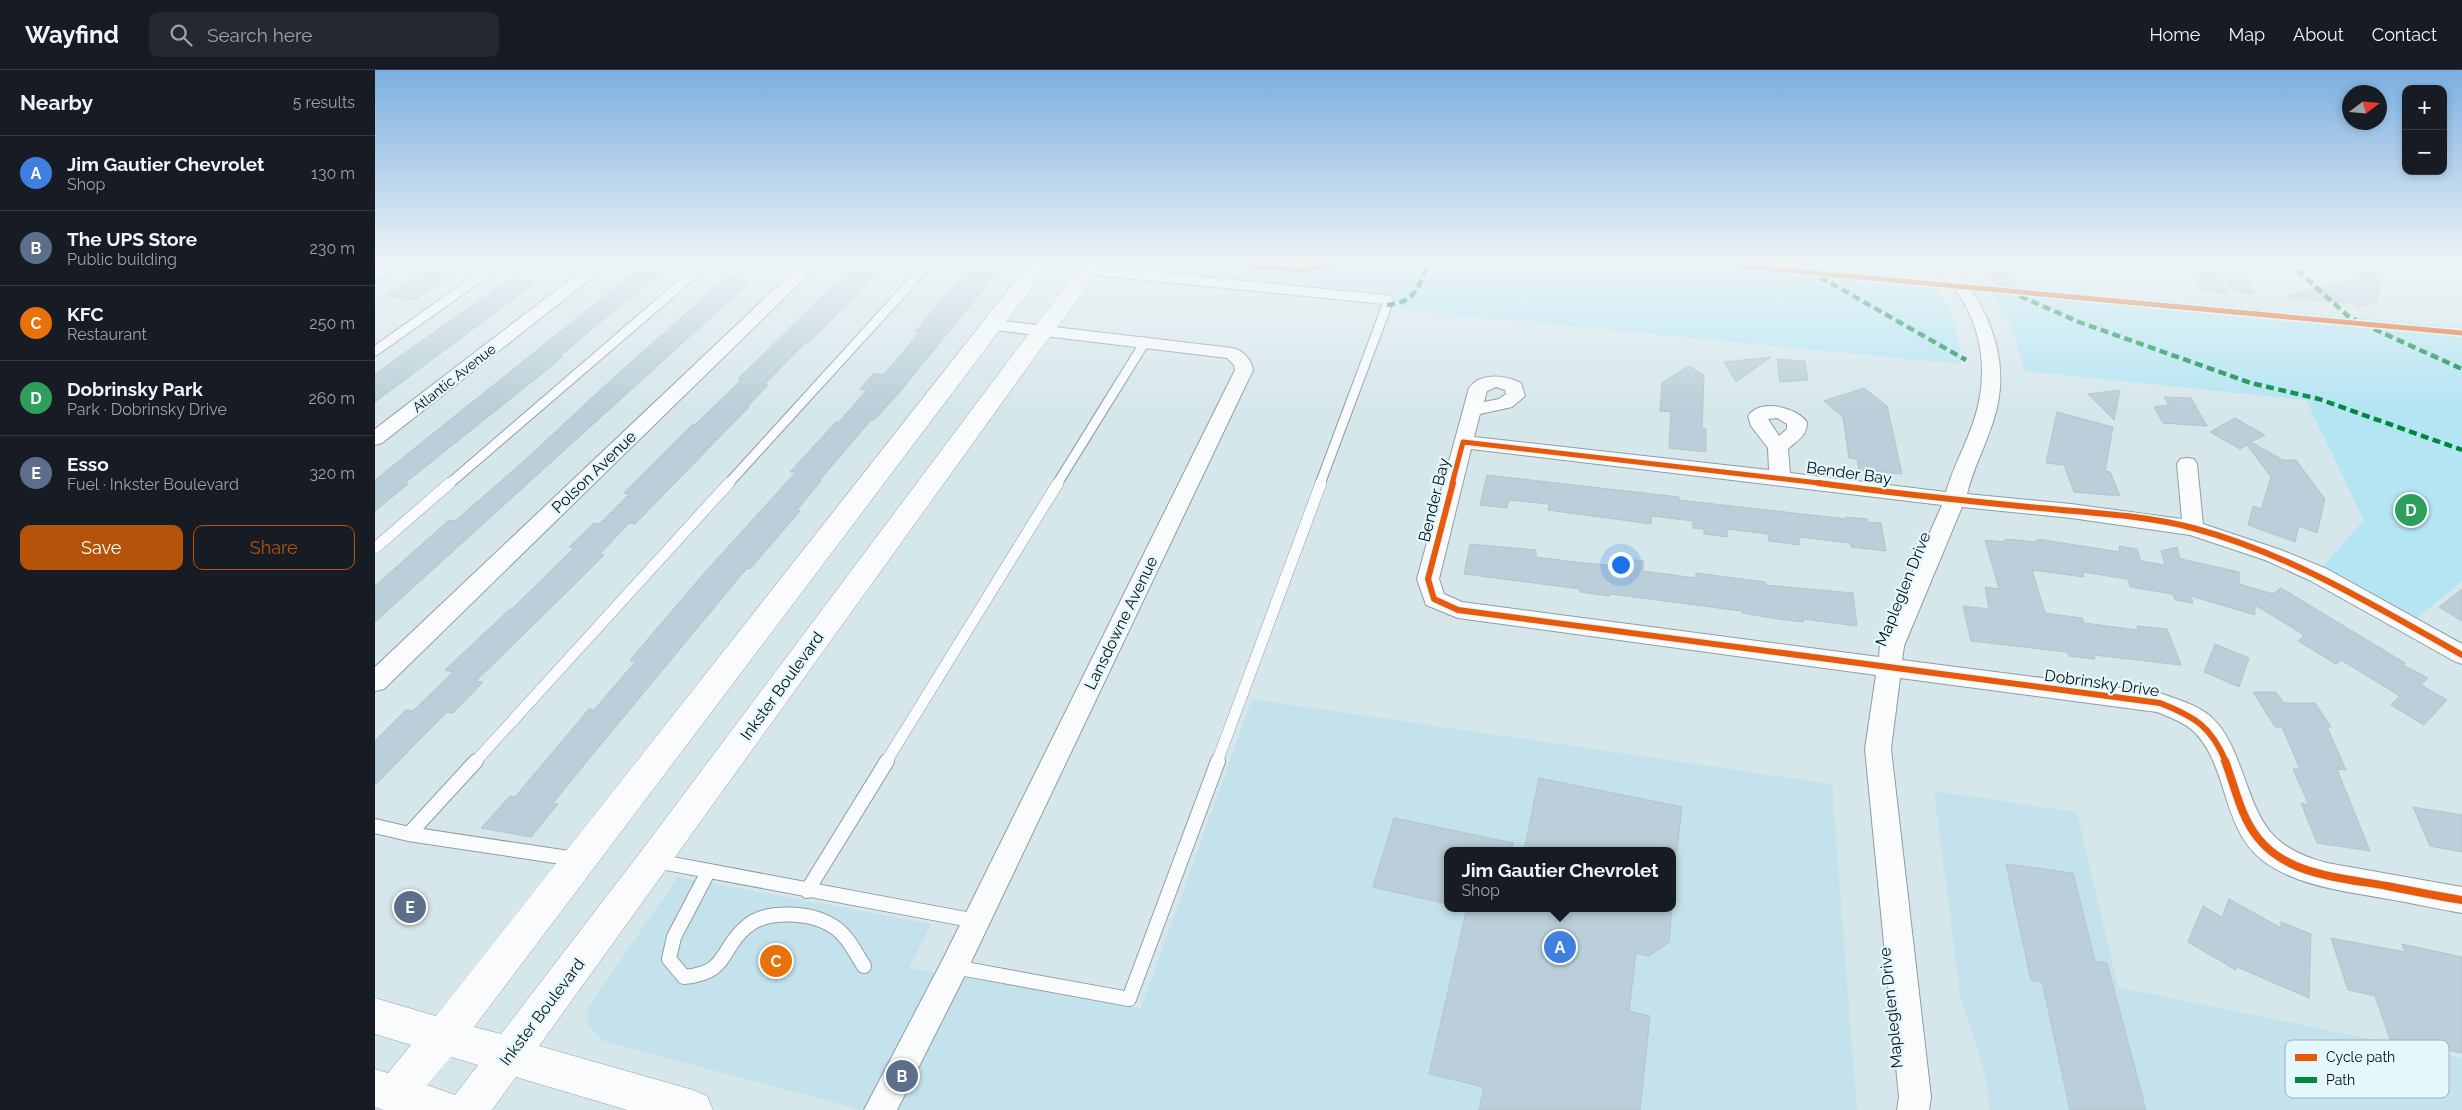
<!DOCTYPE html>
<html lang="en">
<head>
<meta charset="utf-8">
<style>
  body { margin:0; font-family:Raleway,sans-serif; background:#242831; color:#f1f3f6 }
  .controls { position:absolute; right:15px; top:15px; display:grid; overflow:hidden; border-radius:10px; box-shadow:0 2px 8px #0003 }
  .controls button { width:45px; height:45px; display:grid; place-items:center; padding:0; border:0; border-bottom:1px solid #363941; background:#171b24; color:#f1f3f6; font:25px sans-serif }
  .compass { position:absolute; left:1967px; top:15px; width:45px; height:45px; border-radius:50%; background:#171b24; box-shadow:0 2px 8px #0003; rotate:74deg }
  .you { position:absolute; left:1245px; top:494px; width:18px; height:18px; margin:-12px; border:4px solid #fff; border-radius:50%; background:#1a73e8; box-shadow:0 0 0 8px #1a73e833 }
  .badge { display:grid; place-items:center; width:32px; height:32px; border-radius:50%; background:#b45309; color:#fff; font-size:16px; font-weight:700 }
  .pin { position:absolute; translate:-50% -50%; border:2px solid #fff; box-shadow:0 1px 5px #0006 }
  .popup { position:absolute; left:1069px; top:777px; width:232px; height:65px; box-sizing:border-box; display:grid; place-content:center; border-radius:10px; background:#171b24; filter:drop-shadow(0 1px 4px #0005); font-size:16px; white-space:nowrap; color:#9ea1a6 }
  .popup b { font-size:19px; color:#f1f3f6 }
  .popup::after { content:''; position:absolute; left:50%; top:100%; margin-left:-10px; border:10px solid transparent; border-top-color:#171b24 }
  .list { margin:0; padding:0; list-style:none }
  h2 { display:flex; justify-content:space-between; align-items:center; height:65px; margin:0; padding:0 20px; font-size:21px }
  h2 small { font-size:16px; font-weight:400; color:#9ea1a6 }
  .list li { display:grid; grid-template-columns:32px 1fr auto; gap:15px; align-items:center; box-sizing:border-box; height:75px; padding:0 20px; border-top:1px solid #363941 }
  .list b { display:block; font-size:19px; white-space:nowrap }
  .list p { margin:0; font-size:16px; white-space:nowrap; color:#9ea1a6 }
  .list em { font-size:16px; font-style:normal; color:#9ea1a6 }
  .actions { display:flex; gap:10px; padding:15px 20px }
  .actions a { flex:1; padding:11px 0; border:1px solid #b45309; border-radius:10px; text-align:center; font-size:18px; color:#b45309 }
  .actions .main { background:#b45309; color:#fff }
  .icon { flex:none; width:28px; height:28px; fill:none; stroke:currentColor; stroke-width:2; stroke-linecap:round; stroke-linejoin:round }
  .map { position:relative; flex:none; width:2087px; height:1040px; overflow:hidden }
  header { display:flex; align-items:center; gap:30px; box-sizing:border-box; height:70px; padding:0 25px; background:#171b24; border-bottom:1px solid #363941 }
  header strong { font-size:24px }
  nav { display:flex; gap:28px; margin-inline-start:auto; font-size:18px }
  .search { width:350px; height:45px; background:#242831; display:flex; align-items:center; gap:12px; box-sizing:border-box; padding:0 18px; border-radius:10px; color:#9ea1a6; font-size:19px }
  main { display:flex }
  aside { flex:1; background:#171b24 }
  .map>svg:first-child { display:block }
  .built { fill:#c4e2eb; fill-rule:evenodd }
  .green { fill:#b4e5f3 }
  .building { fill:#bacfd9; stroke:#b7c3c8 }
  .lines { fill:none; stroke-linecap:round; stroke-linejoin:round }
  .service-far2-casing { stroke:#909da0; stroke-width:11 }
  .service-far1-casing { stroke:#909da0; stroke-width:12 }
  .service-casing { stroke:#909da0; stroke-width:16 }
  .minor-casing { stroke:#909da0; stroke-width:2 }
  .primary-casing { stroke:#909da0; stroke-width:1 }
  .service-far2 { stroke:#f9fbfc; stroke-width:9 }
  .service-far1 { stroke:#f9fbfc; stroke-width:11 }
  .service { stroke:#f9fbfc; stroke-width:14 }
  .minor { fill:#f9fbfc; fill-rule:evenodd }
  .primary { fill:#f9fbfc; fill-rule:evenodd }
  .quiet { stroke:#00873e; stroke-width:4.5; stroke-dasharray:8 4.5; stroke-linecap:butt }
  .cycleway-far2-casing { stroke:#e4f7fc; stroke-width:8 }
  .cycleway-far1-casing { stroke:#e4f7fc; stroke-width:9 }
  .cycleway-casing { stroke:#e4f7fc; stroke-width:11 }
  .cycleway-far2 { stroke:#e8590c; stroke-width:5 }
  .cycleway-far1 { stroke:#e8590c; stroke-width:6 }
  .cycleway { stroke:#e8590c; stroke-width:8 }
  .labels { text-anchor:middle; dominant-baseline:central; stroke-width:4.5; stroke-linejoin:round; paint-order:stroke }
  .far-street-label { font-size:14px; fill:#040d10; stroke:#e4f7fc }
  .street-label { font-size:16px; fill:#040d10; stroke:#e4f7fc }
  .key { fill:#e4f7fc; stroke:#a1b1b5; stroke-width:1 }
  .key-label { font-size:14px; fill:#040d10 }
</style>
</head>
<body>
<header>
<strong>Wayfind</strong>
<div class="search"><svg class="icon" aria-label="search" viewBox="0 0 24 24"><circle cx="10" cy="10" r="6"/><path d="M15 15l6 6"/></svg>Search here</div>
<nav><a>Home</a><a>Map</a><a>About</a><a>Contact</a></nav>
</header>
<main>
<aside>
<h2>Nearby<small>5 results</small></h2>
<ul class="list">
<li><span class="badge" style="background:#3f7fe0">A</span><div><b>Jim Gautier Chevrolet</b><p>Shop</p></div><em>130 m</em></li>
<li><span class="badge" style="background:#5c6f8a">B</span><div><b>The UPS Store</b><p>Public building</p></div><em>230 m</em></li>
<li><span class="badge" style="background:#e8710a">C</span><div><b>KFC</b><p>Restaurant</p></div><em>250 m</em></li>
<li><span class="badge" style="background:#2e9e5b">D</span><div><b>Dobrinsky Park</b><p>Park · Dobrinsky Drive</p></div><em>260 m</em></li>
<li><span class="badge" style="background:#5c6f8a">E</span><div><b>Esso</b><p>Fuel · Inkster Boulevard</p></div><em>320 m</em></li>
</ul>
<div class="actions"><a class="main">Save</a><a>Share</a></div>
</aside>
<div class="map">
<svg width="2087" height="1040" viewBox="0 0 2087 1040">
  <rect width="100%" height="100%" fill="#d6e7ec"/>
  <path class="built" d="M877,629L1457,714L1482,1040H487L228,971L213,955V937L303,807L556,854L534,898L766,938ZM1072,781H1298V838H1072Z
    M1559,721L1702,742L1743,917L2087,988V1040H1615L1609,1001L1585,926Z"/>
  <path class="green" d="M738,192H1384L1556,208C1575,234 1584,263 1586,294L1021,239L1023,225L734,199Z
    M1609,214L2087,257V511L2033,556L1941,504L1989,450L1931,330L1650,301L1636,253Z"/>
  <path class="building" d="M61,192H95L40,230L11,226Z
    M272,192H298L257,229H253L185,286H188L169,302L30,413L33,414L0,441V410Z
    M482,192H512L470,237L433,273H430L389,315H393L372,337H374L260,454L254,453L224,485H229L200,514L101,611L108,612L78,643L72,642L0,715V671L31,640L38,641L78,602L70,600L135,539H137L199,478L194,477L219,453L224,454L254,424L249,423L317,355H320L367,309H363Z
    M1601,192H1633L1640,216L1623,215Z
    M1985,194L2007,200L2006,204L2008,205L2001,232L1983,237L1978,234L1914,228V225L1979,209Z
    M596,196L625,199L523,324L499,350H496L444,411H446L422,440L425,441L412,456L375,499L372,498L213,690L178,733L183,734L156,767L106,758L135,726L140,727L214,639L219,640L261,591L255,590L331,501L421,402H415L461,352H464L492,320L485,319L499,303L508,305L545,262H540Z
    M1817,201L1842,204L1853,223L1827,221Z
    M1849,203L1869,205L1880,224L1859,222Z
    M351,208L376,211L0,552V516L74,450L80,451L149,391L235,311Z
    M134,209L161,212L0,332V304Z
    M1396,287L1361,312L1349,292Z
    M1402,289L1430,291L1433,310L1405,312Z
    M1313,296L1329,305L1327,359H1331V382L1294,378L1296,342L1285,341L1287,313Z
    M1489,318L1512,336L1527,404L1484,400L1482,389L1474,388L1468,347L1449,331Z
    M1745,320L1739,350L1713,324Z
    M1789,327L1816,328L1832,356L1788,353L1779,337L1794,335Z
    M1682,342L1738,357L1730,401L1735,402L1745,426L1699,422L1689,395L1671,393Z
    M1860,348L1890,365L1876,372L1908,390H1921L1950,429L1942,463L1924,456L1920,472L1873,455L1878,436L1886,439L1896,407L1872,375L1865,379L1835,362Z
    M1112,405L1304,427V430L1472,449L1471,447L1492,449V452L1506,453L1511,481L1476,477L1475,473L1424,467V475L1394,471L1393,464L1352,459V467L1329,464V459L1318,458V451L1277,446L1276,454L1173,440L1174,434L1134,430L1132,438L1105,435Z
    M1630,469L1663,472L1662,469L1745,482L1744,476L1762,479L1766,491L1790,495L1786,481L1802,477L1806,492V489L1864,502V514L1898,524L1906,518L2030,593L2028,595L2053,608L2046,615L2072,630L2049,655L2016,635L2025,626L1966,590L1961,594L1923,571L1929,565L1880,535V545L1816,526L1818,533L1800,530L1798,524L1755,517L1753,509L1707,502L1709,507L1657,500L1670,543L1707,548L1709,553L1763,560L1762,556L1792,559L1806,595L1719,585L1720,589L1694,586L1692,582L1596,571L1588,536L1614,539L1610,517L1624,519L1610,470L1631,472Z
    M1095,474L1161,480V487L1209,493L1242,496L1243,488L1269,491L1268,501L1321,508V503L1390,512V515L1478,523L1482,556L1428,549V552L1396,548L1367,543V541L1235,524V526L1205,522V519L1089,504Z
    M2087,519V551L2064,537Z
    M1840,574L1874,588L1864,617L1829,602Z
    M1878,622H1901L1909,633H1940L1956,657H1952L1971,700L1962,699L1995,781L1942,773L1926,733L1934,735L1918,699H1925L1907,657H1900Z
    M1164,708L1307,737L1302,781H1149Z
    M2038,737L2087,745V782L2055,776Z
    M1019,748L1138,773L1137,781H1072V834L998,817Z
    M1631,794L1698,803L1720,891L1732,893L1771,1040H1695L1667,912L1656,910Z
    M1854,829L1906,858V852L1936,864L1934,928L1862,897L1861,900L1813,872L1828,836L1847,847Z
    M1092,838H1297L1294,872L1274,886L1261,883L1254,941L1275,946L1265,1040H1104L1109,1017L1054,1004Z
    M1956,868L2030,882L2027,874L2087,887V983L2015,969L2000,926L1973,920Z"/>
  <g class="lines">
    <g class="service-far2-casing">
      <path id="service-far2" d="M637,192L664,195
        M715,200L1014,230L945,414
        M0,281L126,192
        M74,414L332,192
        M353,414L555,192
        M682,414L770,272"/>
    </g>
    <g class="service-far1-casing">
      <path id="service-far1" d="M0,478L75,413
        M100,692L354,413
        M511,692L683,413
        M842,692L946,413"/>
    </g>
    <g class="service-casing">
      <path id="service" d="M0,756L34,764L200,789
        M34,764L101,691
        M281,791L601,851
        M333,802L299,867L294,889L309,907C354,903 344,880 371,857C393,838 440,842 462,859C474,868 481,884 489,896
        M432,821L512,691
        M579,897L754,929L843,691"/>
    </g>
    <g class="minor-casing">
      <path id="minor" d="M8,192H28L6,209L0,210V198Z
        M218,192H237L7,373L0,375V359Z
        M428,192H446L9,619L0,621V597Z
        M1557,192H1574C1615,238 1638,292 1618,352C1610,377 1598,399 1592,424L1696,434L1807,449L1802,394L1805,389L1812,388L1819,389L1822,394L1828,454L1906,480L1952,499L2087,574V594L2079,591L1936,511L1890,490L1815,465L1696,448L1587,437L1529,576L1527,590L1785,623C1801,629 1820,634 1834,645C1847,656 1855,671 1861,686C1884,743 1884,775 1952,793L2087,817V843C2062,839 2037,833 2013,829C1971,821 1922,817 1887,790C1845,757 1854,692 1816,659C1806,651 1794,647 1782,642L1525,608L1516,679L1556,1027L1554,1040H1522L1524,1027L1490,679L1501,605L1083,548L1051,535L1042,509L1094,318C1105,302 1130,305 1146,313L1150,326L1137,337L1105,344L1099,367L1394,400L1393,378L1376,356L1373,346C1385,328 1421,337 1432,352C1432,366 1423,370 1413,379L1415,403L1571,422C1578,397 1591,375 1599,350C1613,308 1609,262 1584,225C1575,214 1565,204 1557,192ZM1121,317L1130,320L1131,324L1124,329L1109,332L1112,321ZM1402,348L1412,354V359L1404,366L1393,349ZM1096,379L1567,435L1505,576L1504,587L1087,532L1069,524L1064,509Z
        M619,250L857,278C868,280 876,289 878,300L589,907L522,1040H489L569,887L860,300L859,295L852,288L613,259L610,255L613,251Z"/>
    </g>
    <g class="primary-casing">
      <path id="primary" d="M655,192H676L99,957L126,964L267,780L649,270L710,192H731L665,280L164,976L318,1020L332,1026L338,1040H252L141,1007L117,1040H8L0,1037V999L13,1003L36,975L0,964V928L61,946ZM76,987L103,995L80,1025L52,1015Z"/>
    </g>
    <use href="#service-far2" class="service-far2"/>
    <use href="#service-far1" class="service-far1"/>
    <use href="#service" class="service"/>
    <use href="#minor" class="minor"/>
    <use href="#primary" class="primary"/>
    <path class="quiet" d="M1922,200L1973,246L1981,250
      M1445,207L1591,290
      M1645,226L1704,252L1876,313L1944,329L2087,380
      M1012,235C1042,232 1043,216 1054,192
      M1999,259L2087,299"/>
    <g class="cycleway-far2-casing">
      <path id="cycleway-far2" d="M833,192L924,200L982,192
        M1321,192L2087,263
        M1077,414L1088,372L1453,414"/>
    </g>
    <g class="cycleway-far1-casing">
      <path id="cycleway-far1" d="M1078,413L1053,509L1059,529L1083,540L1785,633C1820,647 1836,656 1851,692
        M1443,413C1517,423 1591,431 1665,438C1715,443 1769,445 1818,458C1915,484 2000,536 2087,585"/>
    </g>
    <g class="cycleway-casing">
      <path id="cycleway" d="M1850,691C1860,716 1865,746 1883,768C1913,806 1968,808 2012,816C2037,821 2062,826 2087,830"/>
    </g>
    <use href="#cycleway-far2" class="cycleway-far2"/>
    <use href="#cycleway-far1" class="cycleway-far1"/>
    <use href="#cycleway" class="cycleway"/>
  </g>
  <linearGradient id="sky" x2="0" y2="1"><stop stop-color="#7cafe0"/><stop offset="0.57" stop-color="#edf4f6"/><stop offset="1" stop-color="#edf4f6" stop-opacity="0"/></linearGradient>
  <rect width="2087" height="338" fill="url(#sky)"/>
  <g class="labels">
    <g class="far-street-label">
      <text transform="translate(79 308) rotate(-38)">Atlantic Avenue</text>
    </g>
    <g class="street-label">
      <text transform="translate(219 402) rotate(-44)">Polson Avenue</text>
      <text transform="translate(1474 403) rotate(8)">Bender Bay</text>
      <text transform="translate(1059 430) rotate(-76)">Bender Bay</text>
      <text transform="translate(1528 519) rotate(-68)">Mapleglen Drive</text>
      <text transform="translate(746 553) rotate(-64)">Lansdowne Avenue</text>
      <text transform="translate(1727 613) rotate(8)">Dobrinsky Drive</text>
      <text transform="translate(407 616) rotate(-54)">Inkster Boulevard</text>
      <text transform="translate(1516 938) rotate(-96)">Mapleglen Drive</text>
      <text transform="translate(167 942) rotate(-53)">Inkster Boulevard</text>
    </g>
  </g>
  <rect x="1910" y="970" width="164" height="58" rx="8" class="key"/>
  <rect x="1920" y="984" width="22" height="7" fill="#e8590c"/>
  <rect x="1920" y="1007" width="22" height="6" fill="#00873e"/>
  <g class="key-label">
    <text x="1951" y="992">Cycle path</text>
    <text x="1951" y="1015">Path</text>
  </g>
</svg>
<div class="controls">
<button>+</button>
<button>−</button>
</div>
<svg class="compass" viewBox="-18 -18 36 36"><path d="M0-13l5 13h-10z" fill="#e53935"/><path d="M0 13l5-13h-10z" fill="#9ea1a6"/></svg>
<div class="you"></div>
<div class="pin badge" style="left:1185px;top:877px;background:#3f7fe0">A</div>
<div class="popup"><b>Jim Gautier Chevrolet</b>Shop</div>
<div class="pin badge" style="left:527px;top:1006px;background:#5c6f8a">B</div>
<div class="pin badge" style="left:401px;top:891px;background:#e8710a">C</div>
<div class="pin badge" style="left:2036px;top:440px;background:#2e9e5b">D</div>
<div class="pin badge" style="left:35px;top:837px;background:#5c6f8a">E</div>
</div>
</main>
</body>
</html>
